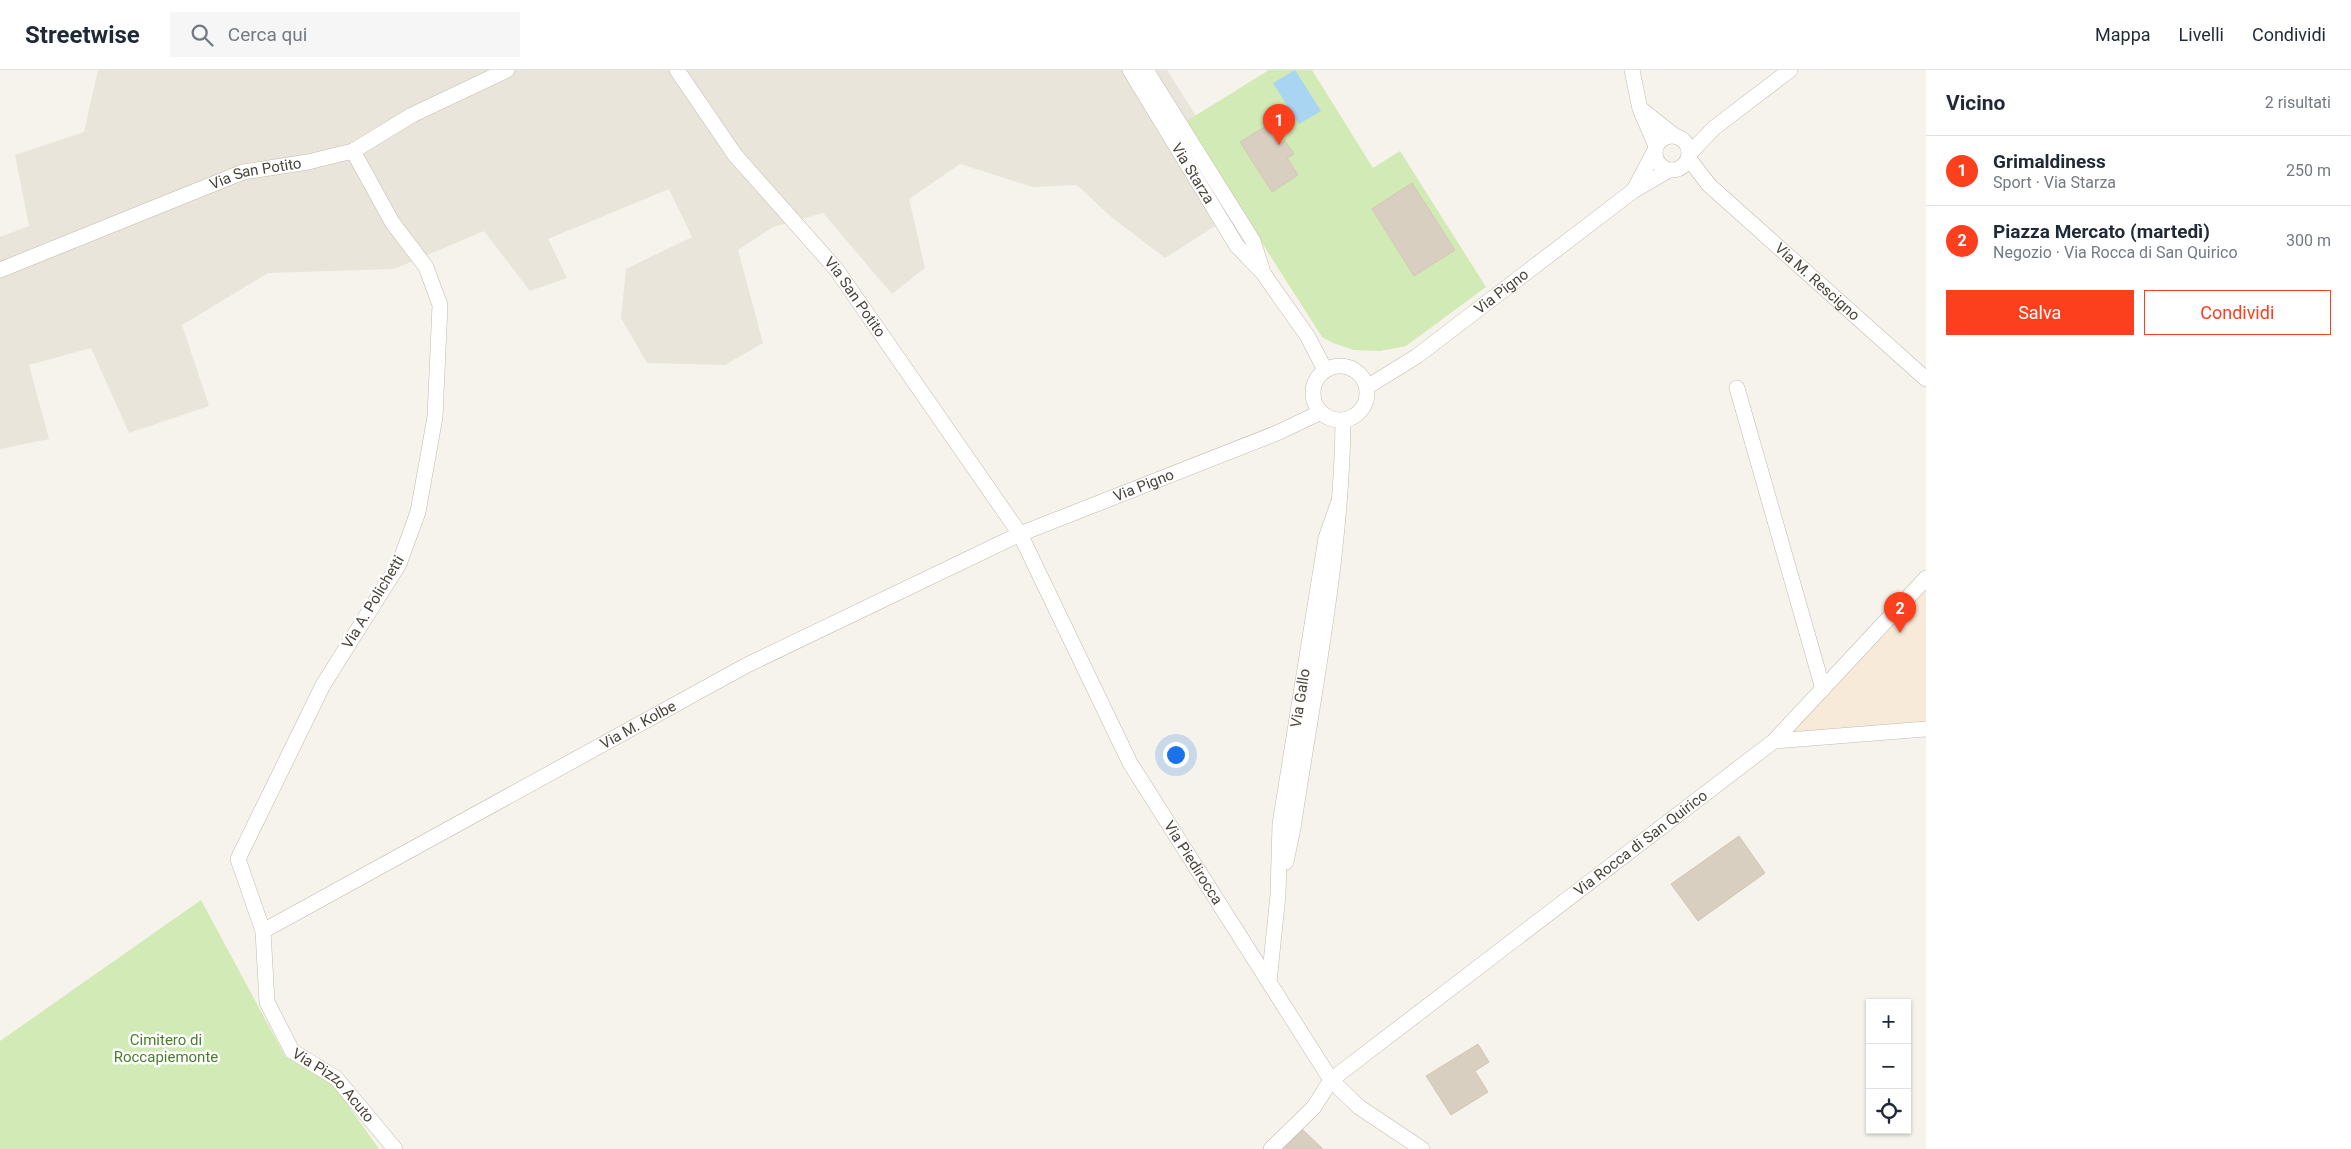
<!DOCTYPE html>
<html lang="it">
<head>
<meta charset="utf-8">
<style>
  body { margin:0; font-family:Roboto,sans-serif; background:#f6f6f7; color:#1f2937 }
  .controls { position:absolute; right:15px; bottom:15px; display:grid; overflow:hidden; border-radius:0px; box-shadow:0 1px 4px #0004 }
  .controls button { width:45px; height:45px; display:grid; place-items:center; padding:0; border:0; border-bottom:1px solid #e0e1e3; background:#fff; color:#1f2937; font:25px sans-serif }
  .you { position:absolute; left:1175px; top:684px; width:18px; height:18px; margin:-12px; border:4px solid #fff; border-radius:50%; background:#1a73e8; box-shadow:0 0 0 8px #1a73e833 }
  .badge { display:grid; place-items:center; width:32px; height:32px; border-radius:50%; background:#fc3f1d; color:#fff; font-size:16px; font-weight:700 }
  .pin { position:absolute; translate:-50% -41px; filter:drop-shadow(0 1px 2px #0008) }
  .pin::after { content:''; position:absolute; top:26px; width:18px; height:15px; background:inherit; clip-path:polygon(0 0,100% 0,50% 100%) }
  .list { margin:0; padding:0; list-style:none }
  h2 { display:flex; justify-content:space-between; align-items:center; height:65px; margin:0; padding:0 20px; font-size:21px }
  h2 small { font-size:16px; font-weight:400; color:#747a83 }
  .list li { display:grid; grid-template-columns:32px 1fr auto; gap:15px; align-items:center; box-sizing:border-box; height:70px; padding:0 20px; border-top:1px solid #e0e1e3 }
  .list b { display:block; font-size:19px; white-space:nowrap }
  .list p { margin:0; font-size:16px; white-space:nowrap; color:#747a83 }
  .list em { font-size:16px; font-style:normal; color:#747a83 }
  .actions { display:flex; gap:10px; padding:15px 20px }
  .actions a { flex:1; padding:11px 0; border:1px solid #fc3f1d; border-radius:0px; text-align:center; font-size:18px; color:#fc3f1d }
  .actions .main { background:#fc3f1d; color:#fff }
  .icon { flex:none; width:28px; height:28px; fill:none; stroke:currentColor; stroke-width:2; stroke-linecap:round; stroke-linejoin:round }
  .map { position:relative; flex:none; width:1926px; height:1079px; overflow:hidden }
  header { display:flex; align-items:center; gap:30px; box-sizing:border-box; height:70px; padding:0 25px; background:#fff; border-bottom:1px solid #e0e1e3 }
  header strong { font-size:24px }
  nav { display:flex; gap:28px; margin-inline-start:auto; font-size:18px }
  .search { width:350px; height:45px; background:#f6f6f7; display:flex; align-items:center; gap:12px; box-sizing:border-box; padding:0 18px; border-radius:0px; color:#747a83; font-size:19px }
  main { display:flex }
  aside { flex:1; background:#fff }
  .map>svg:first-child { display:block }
  .residential { fill:#eae5da }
  .commercial { fill:#f7ead8 }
  .green { fill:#d2eab5 }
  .water { fill:#a9d4f2 }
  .building { fill:#d8cfc1; stroke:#d3c7b4 }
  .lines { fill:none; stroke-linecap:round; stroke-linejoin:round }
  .street-casing { stroke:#c2bbae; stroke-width:16 }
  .street { stroke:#fff; stroke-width:15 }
  .labels { text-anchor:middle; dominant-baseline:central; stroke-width:5; stroke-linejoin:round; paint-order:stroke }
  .street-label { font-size:15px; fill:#4b4439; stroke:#fff }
  .park-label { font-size:15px; fill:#4a7f2a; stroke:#fff }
</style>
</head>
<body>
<header>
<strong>Streetwise</strong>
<div class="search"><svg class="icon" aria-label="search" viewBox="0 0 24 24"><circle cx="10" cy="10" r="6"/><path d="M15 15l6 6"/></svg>Cerca qui</div>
<nav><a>Mappa</a><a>Livelli</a><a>Condividi</a></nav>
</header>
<main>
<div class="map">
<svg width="1926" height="1079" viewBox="0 0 1926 1079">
  <rect width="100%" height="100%" fill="#f6f3ec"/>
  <path class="residential" d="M98,0H1167L1251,133L1165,188L1110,146L1077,115L1033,117L960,94L909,129L925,198L892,224L823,143L773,157L738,180L763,273L725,295L647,293L621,248L626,199L692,167L669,119L548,169L567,208L530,221L484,161L394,199L268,203L182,255L209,336L129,363L91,278L29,295L49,369L0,379V167L29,156L15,85L84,62Z"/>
  <path class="commercial" d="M1926,508V659L1774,671Z"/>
  <path class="green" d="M1269,0H1312L1373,98L1400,81L1486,217L1406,276L1380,281L1354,280L1333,273L1322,267L1185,52Z
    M201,830L285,986L333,1014L379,1079H0V971Z"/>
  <path class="water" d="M1295,0L1321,41L1299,54L1273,13Z"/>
  <path class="building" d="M1266,56L1278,75L1285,71L1294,84L1287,88L1298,105L1272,122L1240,72Z
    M1412,113L1455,180L1414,206L1372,139Z
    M1739,766L1765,803L1698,851L1671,814Z
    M1478,974L1489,992L1475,1001L1488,1022L1451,1045L1426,1006Z
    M1302,1059L1323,1079H1283Z"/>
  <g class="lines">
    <g class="street-casing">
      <g id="street">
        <path id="s1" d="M677,0L735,85L836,199L1020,464L1130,693L1331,1010L1359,1037L1422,1079"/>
        <path id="s2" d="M1130,0L1237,176L1263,203L1308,267L1325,300"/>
        <path d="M1146,0L1253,171L1262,199"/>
        <path d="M1632,0L1640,39L1656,76"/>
        <path d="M1641,39L1675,66"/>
        <circle cx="1672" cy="83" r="17"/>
        <path id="s3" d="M353,81L392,152L426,197L440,235L435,347L418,442L399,494L323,615L238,789L263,861L267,932L292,981L336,1008L395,1079"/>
        <path d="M1690,83L1714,58L1790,0"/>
        <path id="s4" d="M1689,89L1709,115L1926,309"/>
        <path d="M1634,120L1654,82"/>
        <path id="s5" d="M0,200L243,102L308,92L353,81L412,45L507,0"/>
        <circle cx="1340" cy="323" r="27"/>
        <path id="s6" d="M1367,317L1417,286L1633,121L1669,100"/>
        <path d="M1737,318L1823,619"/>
        <path d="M1774,671L1926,659"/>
        <path d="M1286,792L1293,758C1313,625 1342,484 1343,350"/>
        <path id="s7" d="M263,861L747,595L1020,464L1277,363L1321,342"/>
        <path id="s8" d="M1269,912L1278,825L1280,754L1326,468L1338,434"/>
        <path id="s9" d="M1271,1079L1314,1037L1331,1010L1774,671L1926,508"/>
      </g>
    </g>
    <use href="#street" class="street"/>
  </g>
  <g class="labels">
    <g class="street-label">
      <text stroke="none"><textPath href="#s2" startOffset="121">Via Starza</textPath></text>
      <text stroke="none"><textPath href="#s5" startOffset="274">Via San Potito</textPath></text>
      <text stroke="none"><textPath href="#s4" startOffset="178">Via M. Rescigno</textPath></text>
      <text stroke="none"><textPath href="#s6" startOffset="165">Via Pigno</textPath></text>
      <text stroke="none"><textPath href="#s1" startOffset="289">Via San Potito</textPath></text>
      <text stroke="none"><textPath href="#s7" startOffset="988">Via Pigno</textPath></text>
      <text transform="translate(373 532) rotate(-59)">Via A. Polichetti</text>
      <text stroke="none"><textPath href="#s8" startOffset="286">Via Gallo</textPath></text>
      <text stroke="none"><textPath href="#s7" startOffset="428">Via M. Kolbe</textPath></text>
      <text stroke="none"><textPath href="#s9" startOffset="482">Via Rocca di San Quirico</textPath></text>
      <text stroke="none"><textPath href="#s1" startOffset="950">Via Piedirocca</textPath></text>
      <text stroke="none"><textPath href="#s3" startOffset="1035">Via Pizzo Acuto</textPath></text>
    </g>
    <g class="park-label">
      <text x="166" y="970">Cimitero di<tspan x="166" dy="17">Roccapiemonte</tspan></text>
    </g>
  </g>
</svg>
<div class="controls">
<button>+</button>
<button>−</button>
<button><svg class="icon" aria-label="locate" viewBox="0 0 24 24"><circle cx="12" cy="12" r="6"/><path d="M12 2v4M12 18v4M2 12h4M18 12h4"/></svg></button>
</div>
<div class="you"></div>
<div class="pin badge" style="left:1279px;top:75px">1</div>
<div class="pin badge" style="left:1900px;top:563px">2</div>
</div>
<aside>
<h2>Vicino<small>2 risultati</small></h2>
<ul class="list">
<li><span class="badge">1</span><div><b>Grimaldiness</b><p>Sport · Via Starza</p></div><em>250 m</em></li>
<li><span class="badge">2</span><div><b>Piazza Mercato (martedì)</b><p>Negozio · Via Rocca di San Quirico</p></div><em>300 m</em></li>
</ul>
<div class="actions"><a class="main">Salva</a><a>Condividi</a></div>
</aside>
</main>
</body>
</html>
